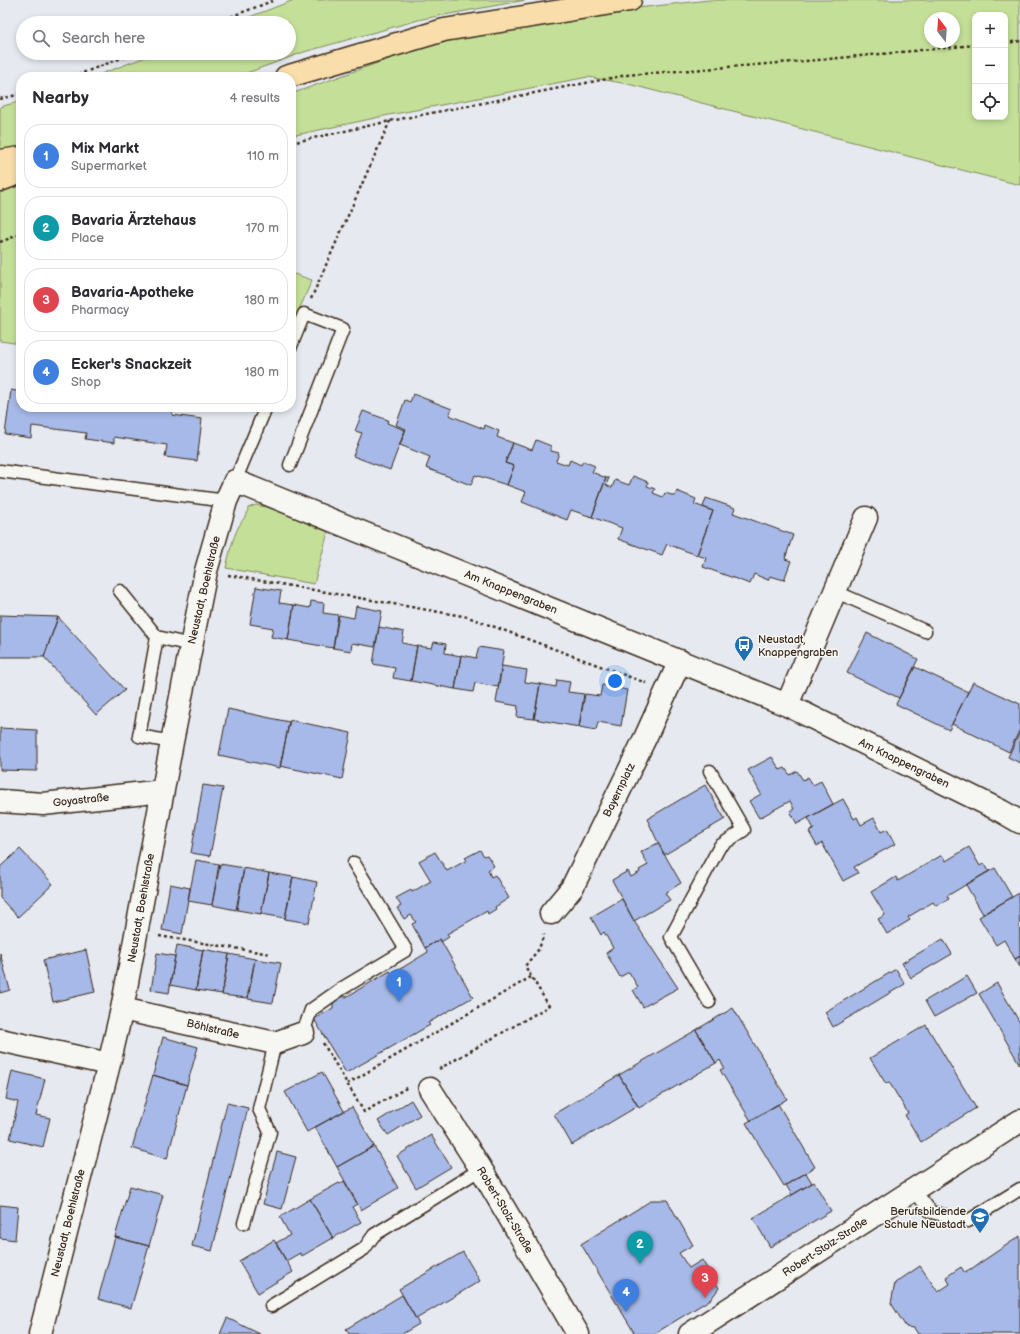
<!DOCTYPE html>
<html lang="en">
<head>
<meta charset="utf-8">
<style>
  body { margin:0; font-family:"Balsamiq Sans",sans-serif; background:#f2f2f3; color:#2b2b33 }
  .controls { position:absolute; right:12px; top:12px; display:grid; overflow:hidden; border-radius:8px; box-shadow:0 2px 6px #0003 }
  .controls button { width:36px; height:36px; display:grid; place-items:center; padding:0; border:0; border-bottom:1px solid #e1e1e2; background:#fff; color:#2b2b33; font:20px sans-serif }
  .compass { position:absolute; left:924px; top:12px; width:36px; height:36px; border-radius:50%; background:#fff; box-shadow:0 2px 6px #0003; rotate:343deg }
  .you { position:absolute; left:615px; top:681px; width:14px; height:14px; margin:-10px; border:3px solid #fff; border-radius:50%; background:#1a73e8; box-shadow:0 0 0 6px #1a73e833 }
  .badge { display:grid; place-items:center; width:26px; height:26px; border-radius:50%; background:#1f6fb2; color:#fff; font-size:13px; font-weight:700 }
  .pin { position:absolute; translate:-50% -33px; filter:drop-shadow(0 1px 2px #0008) }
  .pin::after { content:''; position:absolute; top:21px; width:14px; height:12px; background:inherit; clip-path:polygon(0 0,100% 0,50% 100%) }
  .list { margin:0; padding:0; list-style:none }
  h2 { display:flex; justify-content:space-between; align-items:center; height:52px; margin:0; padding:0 16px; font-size:17px }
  h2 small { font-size:13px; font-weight:400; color:#7c7c81 }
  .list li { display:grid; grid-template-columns:26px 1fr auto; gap:12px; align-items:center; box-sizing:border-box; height:64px; margin:0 8px 8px; padding:0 8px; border:1px solid #e1e1e2; border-radius:16px }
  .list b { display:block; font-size:15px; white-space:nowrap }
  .list p { margin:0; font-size:13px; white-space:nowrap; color:#7c7c81 }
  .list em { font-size:13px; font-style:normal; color:#7c7c81 }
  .icon { flex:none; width:22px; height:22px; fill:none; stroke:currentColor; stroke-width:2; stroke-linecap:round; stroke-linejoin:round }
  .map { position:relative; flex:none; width:1020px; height:1334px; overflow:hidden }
  .search { position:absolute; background:#fff; box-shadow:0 2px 6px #0003; left:16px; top:16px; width:280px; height:44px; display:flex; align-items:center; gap:10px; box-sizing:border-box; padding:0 14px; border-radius:22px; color:#7c7c81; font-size:15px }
  .panel { position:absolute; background:#fff; box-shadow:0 2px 6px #0003; left:16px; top:72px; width:280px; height:340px; border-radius:16px }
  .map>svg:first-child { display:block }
  .green { fill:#c4e098; stroke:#80855b; fill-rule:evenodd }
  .building { fill:#a6b9e8; stroke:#3b2a1e }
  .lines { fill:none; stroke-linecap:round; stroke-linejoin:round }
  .lane-casing { stroke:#3b2a1e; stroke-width:15 }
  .street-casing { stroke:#3b2a1e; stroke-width:25 }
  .primary-casing { stroke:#3b2a1e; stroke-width:25 }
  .path { stroke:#3b2a1e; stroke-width:2.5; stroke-dasharray:3 3; stroke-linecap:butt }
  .lane { stroke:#f6f6f2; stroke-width:12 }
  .street { stroke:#f6f6f2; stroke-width:22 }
  .primary { stroke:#f9deab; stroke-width:22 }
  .labels { text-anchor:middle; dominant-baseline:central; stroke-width:3; stroke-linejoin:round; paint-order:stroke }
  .street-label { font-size:11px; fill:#3b2a1e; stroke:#f6f6f2 }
  .poi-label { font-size:11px; fill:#3b2a1e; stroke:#f6f6f2; text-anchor:start }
</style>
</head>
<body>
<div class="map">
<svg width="1020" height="1334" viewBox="0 0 1020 1334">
  <rect width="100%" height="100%" fill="#e6eaf0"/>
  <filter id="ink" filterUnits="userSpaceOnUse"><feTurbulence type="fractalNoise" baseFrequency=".025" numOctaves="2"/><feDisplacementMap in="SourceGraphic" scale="8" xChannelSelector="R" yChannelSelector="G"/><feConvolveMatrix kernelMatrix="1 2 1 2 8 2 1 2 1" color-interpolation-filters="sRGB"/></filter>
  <g filter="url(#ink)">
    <path class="green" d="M294,0H526L422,19L304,52L236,77H93L156,53H289V23H234Z
      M709,0H1020V185L628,84L588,77L389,115L291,136V94L444,39L539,19ZM975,15H1005V117H975ZM930,18H954V42H930Z
      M21,101V150L0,154V107Z
      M21,179V344L0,341V186Z
      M291,273L312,280L291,329Z
      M256,505L272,508L328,532L314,584L226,568C229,555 232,540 238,528C241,521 248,515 248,508Z"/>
    <path class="building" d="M11,390L21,392V407L173,408L172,415L202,419L197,461L165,457L167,445L114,437V443L85,439L86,433L32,426L31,438L5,434Z
      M413,394L452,409L449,415L484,429L485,425L499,431L497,437L513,443L505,463L514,466L507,485L475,475L471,485L426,468L430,457L400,445L406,429L396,425L405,400L410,402Z
      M363,411L388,420L387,423L405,430L390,470L353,456L362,433L355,431Z
      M536,440L551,446V451L559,453L556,461L568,465L570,460L581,465L583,461L595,466L592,472L606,478L592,517L571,510L567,520L522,502L526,492L507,485L514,466L505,463L513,443L532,450Z
      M633,476L648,482L647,486L655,489L653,493L663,497L665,493L675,496L677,491L696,499L694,504L713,511L697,555L667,544L662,555L618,539L622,528L592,517L606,478H609L606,485L612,488L615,480L629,485Z
      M706,498L735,508L733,513L793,535L785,559L791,561L784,580L770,576L768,580L754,574L750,584L703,567L706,558L697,555L713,511L703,507Z
      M256,587L281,591L279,603L294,605L288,640L271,637L273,628L250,624Z
      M311,601L324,603L323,613L338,615L333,648L288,640L294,605L310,608Z
      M356,606L382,611L375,647L352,643L351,651L333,648L339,615L354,618Z
      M0,615L58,617L44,657H0Z
      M58,617L125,690L96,715L44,657Z
      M379,627L404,632L402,643L417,646L411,681L393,678L395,668L373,664Z
      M867,633L918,659L899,698L847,673Z
      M434,642L446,644L445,653L461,656L455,689L411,681L417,646L432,648Z
      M479,647L504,651L498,687L475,683L473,692L455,689L461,655L476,658Z
      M502,666L527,670L525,682L540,684L534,719L517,717L518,706L496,702Z
      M915,667L968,692L949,730L896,704Z
      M557,680L570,682L568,692L584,694L579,727L534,719L540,684L556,687Z
      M973,682L1020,704V729L1009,752L952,724Z
      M602,685L627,690L621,726L598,722L596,730L579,727L585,694L600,696Z
      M228,709L289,722L280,768L219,755Z
      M290,720L351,733L342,779L280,766Z
      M0,728L37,730V771L0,770Z
      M1020,732V763L1008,757Z
      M772,757L780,770L785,768L790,775L797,771L803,780L808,777L813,785L821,781L833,804L797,824L790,811L794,809L790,801L759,818L749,801L761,794L748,770Z
      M203,785L223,788L210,856L191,853Z
      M705,785L725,819L664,855L647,819Z
      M843,799L854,819L857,817L861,825L874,818L881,832L887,829L895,844L854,867L858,873L843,881L822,843L817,846L809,832L814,829L808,818Z
      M658,843L681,883L665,893L670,900L634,921L612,880L628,871L631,877L640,872L639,870L648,865L641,852Z
      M969,847L980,866L984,863L989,871L947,896L949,899L936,906L933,902L908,917L910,920L887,934L878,919L885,915L871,892L896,877L898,881L942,855L946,861Z
      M20,849L53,884L18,917L0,898V867Z
      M480,850L484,856L487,855L494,866L488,870L491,877L495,875L509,898L495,907L496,909L488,914L487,911L447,934L449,937L441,942L440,939L425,948L412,924L416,922L411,915L404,919L397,908L401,906L396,898L411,890L412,892L431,881L419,861L435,852L447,871L467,860L465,858Z
      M196,860L219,864L212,905L188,901Z
      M220,864L244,868L236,910L212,905Z
      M244,868L269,873L261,914L237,910Z
      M995,868L1012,897L983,914L966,885Z
      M269,873L293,877L285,918L261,914Z
      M293,877L317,882L309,923L285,919Z
      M170,884L190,888L182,934L162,930Z
      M1019,893L1020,956L1015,959L1004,940L996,945L979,917Z
      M622,899L634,921L678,988L643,1007L633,990L638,987L629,972L620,977L606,953L613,948L604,932L601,935L591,917Z
      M440,939L473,997L428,1023L430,1025L346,1073L314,1019L333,1008V995L346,997L390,971L392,974L428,952L425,948Z
      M943,939L952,954L911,978L902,963Z
      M177,945L203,950L196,990L170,985Z
      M203,949L229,954L222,994L196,990Z
      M86,950L95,992L53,1002L43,960Z
      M0,953L10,990L0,993Z
      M157,953L175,956L169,993L151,990Z
      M229,954L255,959L247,998L222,995Z
      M1020,956V967L1015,959Z
      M255,959L281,963L273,1003L248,999Z
      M896,969L905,984L833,1027L825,1012Z
      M967,976L977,993L934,1017L925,1001Z
      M997,983L1020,1023V1065L979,994Z
      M733,1008L787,1099L751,1121L720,1070L724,1068L720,1060L716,1063L696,1030Z
      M926,1025L976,1108L921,1142L905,1115L908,1113L889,1082L886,1084L870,1058Z
      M696,1030L716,1063L639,1108L619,1075Z
      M163,1037L198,1047L187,1085L153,1075Z
      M12,1071L45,1079L36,1115L50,1118L43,1147L10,1139L18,1102L6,1099Z
      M322,1072L344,1111L307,1132L285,1092Z
      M153,1075L187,1085L167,1159L132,1148Z
      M619,1075L638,1106L572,1145L554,1114Z
      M411,1100L420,1115L388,1135L378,1121Z
      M227,1103L248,1108L212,1251L192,1246Z
      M778,1104L815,1167L784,1186L746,1123Z
      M352,1107L374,1146L337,1167L315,1127Z
      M431,1135L451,1167L416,1188L397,1156Z
      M374,1146L398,1188L361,1210L337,1167Z
      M277,1152L296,1157L282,1209L263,1204Z
      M806,1173L812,1183L792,1195L786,1185Z
      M344,1181L357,1204L352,1207L361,1222L333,1238L310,1199L339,1183L340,1184Z
      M814,1182L831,1211L770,1247L753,1218Z
      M130,1186L163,1195L149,1246L115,1237Z
      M310,1199L333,1238L302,1256L300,1253L286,1261L276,1243L290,1235L280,1217Z
      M652,1200H667L693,1245L679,1253L689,1268L702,1260L719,1288L711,1299L654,1334H635L581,1244Z
      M0,1205L18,1207L15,1240L0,1238Z
      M1020,1236V1334H918L914,1328L906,1327L891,1303L895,1283L920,1266L938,1292L950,1284L946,1277L961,1267L965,1273Z
      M115,1237L149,1246L131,1308L98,1299Z
      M274,1240L293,1272L258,1293L239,1261Z
      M463,1252L480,1281L416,1319L399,1289Z
      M402,1295L419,1324L402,1334H349L346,1329Z
      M227,1318L260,1334H220Z"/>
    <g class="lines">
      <g class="lane-casing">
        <path id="lane" d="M290,465L343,329L304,314L291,346
          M0,471L226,501
          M235,481L266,407
          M120,591L157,637L139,736L172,742
          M834,591L925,631
          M157,637L191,645
          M709,1002L671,937L720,846L744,830L710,771
          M303,1033L311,1010L341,989L406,950L354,863
          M914,1190L931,1212L968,1221L1020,1189
          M244,1223L270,1132L259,1109L275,1043
          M271,1306L364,1249L374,1235L481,1169"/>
      </g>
      <g class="street-casing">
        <path id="street" d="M787,705L866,518
          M0,801L43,804L163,791
          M551,913L572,888L646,736L680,661
          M122,1009L275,1043L303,1033
          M0,1040L109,1064
          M430,1089L481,1169L578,1334
          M40,1334L109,1064L122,1009L172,742L206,571L226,501L235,481L787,705L1001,811L1020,822
          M690,1334L1020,1121"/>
      </g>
      <g class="primary-casing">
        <path id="primary" d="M286,77L444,30L630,0
          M0,161L21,158
          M0,180L21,172"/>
      </g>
      <path class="path" d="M214,23L275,0
        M1005,43L1020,41
        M72,77L135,53
        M0,99L21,94
        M291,143L390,121L627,75L818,60L975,45
        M0,242L21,234
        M311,299L390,121
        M228,575L468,617L646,683
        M159,936L271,954
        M323,1043L364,1112L408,1087
        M439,1069L549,1006L525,966L539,949L544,934
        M347,1084L531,977"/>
      <use href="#lane" class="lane"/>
      <use href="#street" class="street"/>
      <use href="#primary" class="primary"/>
    </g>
  </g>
  <defs>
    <g id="bus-pin" transform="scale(1)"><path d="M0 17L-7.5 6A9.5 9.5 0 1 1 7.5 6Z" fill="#1f6fb2" stroke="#f6f6f2"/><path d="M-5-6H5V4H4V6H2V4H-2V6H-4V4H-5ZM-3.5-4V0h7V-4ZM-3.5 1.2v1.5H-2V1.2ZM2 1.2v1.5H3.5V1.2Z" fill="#fff"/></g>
    <g id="school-pin" transform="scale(1)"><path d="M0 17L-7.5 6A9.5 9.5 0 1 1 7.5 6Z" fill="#1f6fb2" stroke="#f6f6f2"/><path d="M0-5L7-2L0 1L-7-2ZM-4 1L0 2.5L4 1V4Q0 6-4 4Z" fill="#fff"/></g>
  </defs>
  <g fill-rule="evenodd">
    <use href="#bus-pin" x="744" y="645"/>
    <use href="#school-pin" x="980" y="1217"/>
  </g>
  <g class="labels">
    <g class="street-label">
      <text transform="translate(204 590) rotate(-77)">Neustadt, Boehlstraße</text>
      <text transform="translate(511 592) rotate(22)">Am Knappengraben</text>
      <text transform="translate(904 763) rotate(26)">Am Knappengraben</text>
      <text transform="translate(619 790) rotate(-64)">Bayernplatz</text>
      <text transform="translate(81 800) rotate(-6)">Goyastraße</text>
      <text transform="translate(141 908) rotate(-80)">Neustadt, Boehlstraße</text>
      <text transform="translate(213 1029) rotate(13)">Böhlstraße</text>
      <text transform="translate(505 1210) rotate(59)">Robert-Stolz-Straße</text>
      <text transform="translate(68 1223) rotate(-76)">Neustadt, Boehlstraße</text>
      <text transform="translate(825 1247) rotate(-33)">Robert-Stolz-Straße</text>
    </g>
    <g class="poi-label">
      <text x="758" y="639">Neustadt,<tspan x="758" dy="13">Knappengraben</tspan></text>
      <text x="966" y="1211" text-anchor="end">Berufsbildende<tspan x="966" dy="13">Schule Neustadt</tspan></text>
    </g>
  </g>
</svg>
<div class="controls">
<button>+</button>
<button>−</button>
<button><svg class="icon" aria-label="locate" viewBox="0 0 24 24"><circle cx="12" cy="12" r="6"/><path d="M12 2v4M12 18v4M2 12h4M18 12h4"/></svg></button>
</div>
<svg class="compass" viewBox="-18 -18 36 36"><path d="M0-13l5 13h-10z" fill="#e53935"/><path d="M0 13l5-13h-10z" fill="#7c7c81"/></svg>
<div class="you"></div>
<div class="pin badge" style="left:399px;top:1002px;background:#3f7fe0">1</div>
<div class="pin badge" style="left:640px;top:1264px;background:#0f9aa8">2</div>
<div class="pin badge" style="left:705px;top:1298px;background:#e0444e">3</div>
<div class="pin badge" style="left:626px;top:1312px;background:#3f7fe0">4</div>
<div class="search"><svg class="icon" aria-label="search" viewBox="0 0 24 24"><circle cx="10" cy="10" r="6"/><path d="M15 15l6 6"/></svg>Search here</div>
<section class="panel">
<h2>Nearby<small>4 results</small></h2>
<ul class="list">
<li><span class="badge" style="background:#3f7fe0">1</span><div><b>Mix Markt</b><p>Supermarket</p></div><em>110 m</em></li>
<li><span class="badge" style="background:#0f9aa8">2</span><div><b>Bavaria Ärztehaus</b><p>Place</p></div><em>170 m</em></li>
<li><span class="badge" style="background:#e0444e">3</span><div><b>Bavaria-Apotheke</b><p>Pharmacy</p></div><em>180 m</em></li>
<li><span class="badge" style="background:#3f7fe0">4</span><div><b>Ecker's Snackzeit</b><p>Shop</p></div><em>180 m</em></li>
</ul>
</section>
</div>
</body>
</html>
